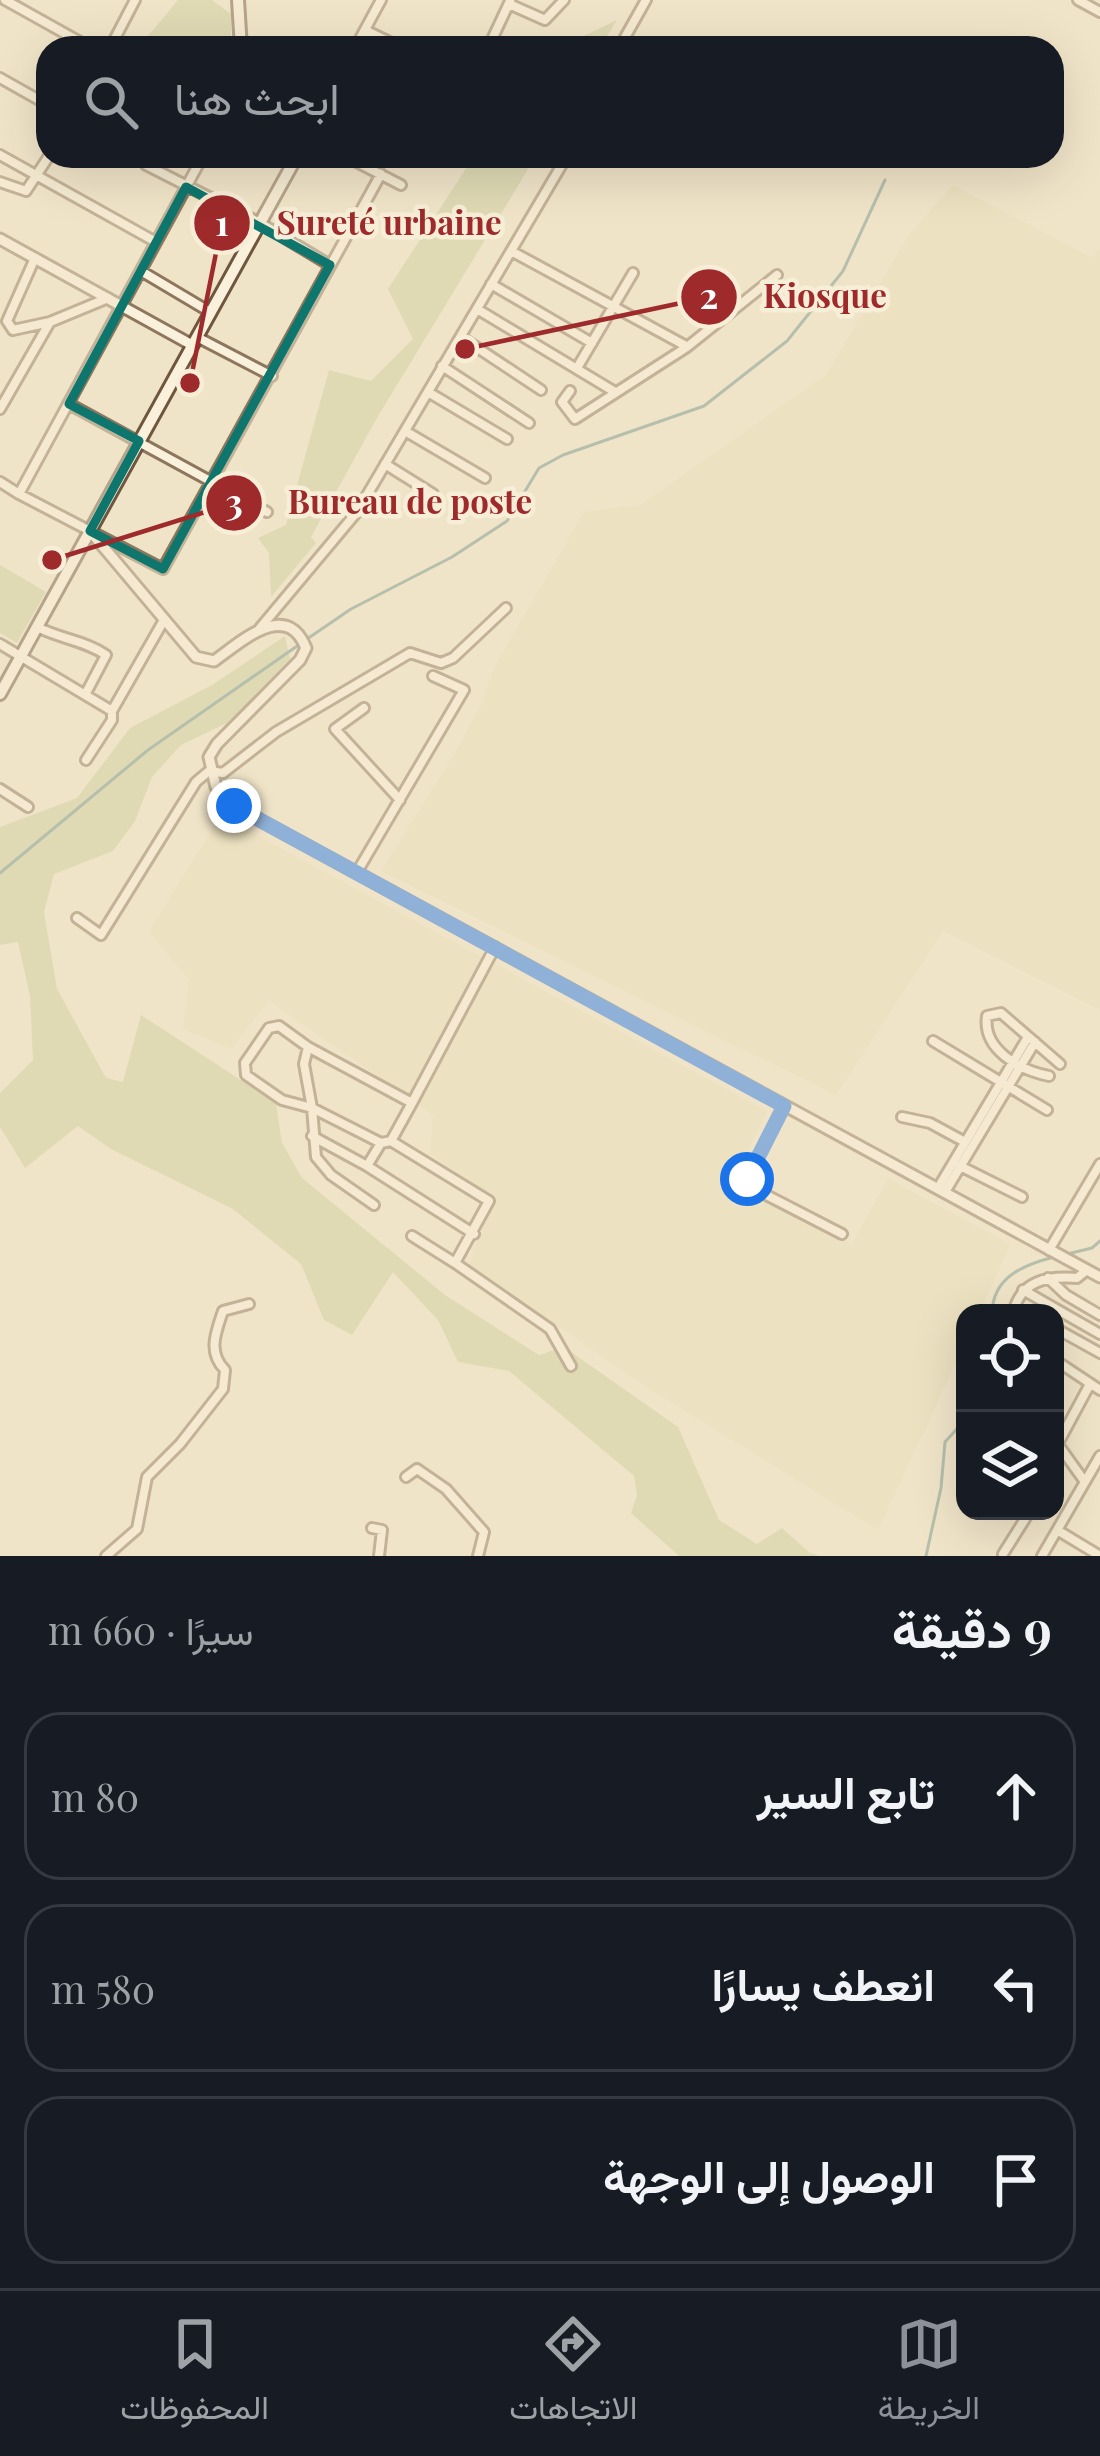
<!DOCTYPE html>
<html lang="ar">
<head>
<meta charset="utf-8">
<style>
  body { margin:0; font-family:"Playfair Display",Vazirmatn,serif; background:#20242c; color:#f1f3f6; direction:rtl }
  .controls { position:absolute; right:36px; bottom:36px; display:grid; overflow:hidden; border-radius:24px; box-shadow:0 12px 48px #0002 }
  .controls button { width:108px; height:108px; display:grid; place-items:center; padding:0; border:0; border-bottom:3px solid #363941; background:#171b24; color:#f1f3f6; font:60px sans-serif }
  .stop { position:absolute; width:36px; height:36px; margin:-27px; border:9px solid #1a73e8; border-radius:50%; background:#fff }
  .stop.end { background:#1a73e8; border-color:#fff; box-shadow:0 3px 12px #0008 }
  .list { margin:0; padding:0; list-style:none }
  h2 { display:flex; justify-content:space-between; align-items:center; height:156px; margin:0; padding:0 48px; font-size:51px }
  h2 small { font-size:39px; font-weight:400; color:#9ea1a6 }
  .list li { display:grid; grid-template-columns:78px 1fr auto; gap:36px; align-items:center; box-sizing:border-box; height:168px; margin:0 24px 24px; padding:0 24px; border:3px solid #363941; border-radius:36px }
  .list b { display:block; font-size:45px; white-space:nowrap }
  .list em { font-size:39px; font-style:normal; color:#9ea1a6 }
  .icon { flex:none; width:66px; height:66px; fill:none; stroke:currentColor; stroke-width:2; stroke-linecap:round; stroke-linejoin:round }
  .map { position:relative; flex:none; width:1100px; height:1556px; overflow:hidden; direction:ltr }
  .search { position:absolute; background:#171b24; box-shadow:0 12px 48px #0002; left:36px; right:36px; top:36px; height:132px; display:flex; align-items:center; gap:30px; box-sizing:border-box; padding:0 42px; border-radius:36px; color:#9ea1a6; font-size:45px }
  .sheet { height:732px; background:#171b24 }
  nav { display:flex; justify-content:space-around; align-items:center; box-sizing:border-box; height:168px; border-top:3px solid #363941; background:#171b24; font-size:33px; color:#9ea1a6 }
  nav a { display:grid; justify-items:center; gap:6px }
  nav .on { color:#8c9099 }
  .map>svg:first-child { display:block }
  .farmland { fill:#e6deb5 }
  .green { fill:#c9cf9b }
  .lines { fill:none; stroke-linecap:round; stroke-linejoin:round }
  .stream { stroke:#6f938a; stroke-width:3 }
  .minor-casing { stroke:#8d765c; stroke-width:14 }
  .tertiary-casing { stroke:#8d765c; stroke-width:15 }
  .secondary-casing { stroke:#6f573f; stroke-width:16 }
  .minor { stroke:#faf1dc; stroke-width:8 }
  .tertiary { stroke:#faf1dc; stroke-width:9 }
  .secondary { stroke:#faf1dc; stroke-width:10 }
  .route { stroke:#1a73e8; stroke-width:15 }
  .marked { fill:none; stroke:#0f766e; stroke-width:9; stroke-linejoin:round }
  .leader { fill:none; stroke:#9e2a2b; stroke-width:4.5 }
  .callout-dot { fill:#9e2a2b; stroke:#f7eed8; stroke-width:4.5 }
  .mark-label { font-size:36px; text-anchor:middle; font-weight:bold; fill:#fff }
  .callout-label { font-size:33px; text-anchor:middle; font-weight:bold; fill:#9e2a2b; stroke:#f7eed8; stroke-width:9; stroke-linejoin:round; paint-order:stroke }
</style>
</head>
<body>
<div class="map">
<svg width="1100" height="1556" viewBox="0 0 1100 1556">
  <rect width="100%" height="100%" fill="#f0e4c8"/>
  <path class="farmland" d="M953,185L1092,258L1100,247V1010L943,931L836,1095L381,871L455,753L482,703L495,666L584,512L642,504L826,375L908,236Z
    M221,816L767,1111L736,1177L852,1244L888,1179L1011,1244L979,1313H965V1343L878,1530L648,1388L469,1265L493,1199L430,1154L433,1115L268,1000L232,1049L183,1029L189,980L149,931Z"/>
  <path class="green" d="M178,0H212L231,14V45L138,48Z
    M617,20L600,48H559Z
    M474,156H536L377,418L311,537L316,543L271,597L269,553L258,538L286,525L329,370L371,381L413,339L388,289Z
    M0,565L46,592L17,643L0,633Z
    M285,636L290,659L227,723L181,745L152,777L135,821L113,851L54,874L44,912L57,989L106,1078L123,1082L141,1015L276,1103L282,1143L302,1178L445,1295L539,1355L564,1347L678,1427L719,1520L757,1544L782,1528L810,1553L820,1556H679L631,1513L637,1495L634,1476L509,1371L458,1362L438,1320L393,1272L352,1335L324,1320L301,1264L233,1209L111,1149L78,1126L25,1168L0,1127V1093L33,1060L30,996L18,942L0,945V827L77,798L130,728L212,685Z"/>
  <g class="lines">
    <path class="stream" d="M307,639L351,609L452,557L507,521L539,468L563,455L704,406L787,341L843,271L885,180
      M0,873L148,750L300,644
      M1063,1255L1092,1248L1100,1241
      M992,1313C993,1277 1023,1265 1054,1257
      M926,1556L941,1488L945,1442L965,1420"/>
    <g class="minor-casing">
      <path id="minor" d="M5,0L91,48
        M1078,0L1100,12
        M509,4L545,20L564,0
        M365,30L402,48
        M110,48L135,0
        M355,48L381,0
        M488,48L510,1
        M619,48L646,0
        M0,78L48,105
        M0,155L156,242
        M141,156L146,165L260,223L330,265
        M203,156L19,494L163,569L381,174
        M345,156L401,185
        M439,156L440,157
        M0,182L26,191L49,156
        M511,251L686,346
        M35,258L7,321L13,330L50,322L108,298
        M141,271L210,312
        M491,284L592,343
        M477,309L615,392
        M197,337L272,376
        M461,337L541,390
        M442,366L529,423
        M577,368L633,273
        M570,391L562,402L575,419L687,347L777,275
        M428,392L507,439
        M69,404L267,512
        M0,409L50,322
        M405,431L485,478
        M385,464L433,494
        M0,482L19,494
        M37,627C61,639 86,641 106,655L85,695
        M260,628L357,512L567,156
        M0,644L112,711L164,620
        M364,708L335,729L400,800
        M86,760L112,720V711
        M0,789L28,807
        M357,872L464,690L433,676
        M77,918L101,935L196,782L209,771L223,773L276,732L410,653L441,663L453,658L506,608
        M933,1041L1047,1110
        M308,1047L279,1026L269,1028L245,1063L246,1075L282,1100L312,1108L381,1143L391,1141L412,1103
        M1049,1076C1020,1070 982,1050 987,1016L1001,1013L1060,1064
        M784,1106L745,1184L842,1234
        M902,1117L930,1123L965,1142
        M312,1136L367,1166L381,1143
        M391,1141L489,1201L455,1263L550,1329L571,1366
        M367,1166L474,1234
        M960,1166L1022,1197
        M938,1188L1028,1037
        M945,1192L1035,1042
        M374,1205L331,1175L316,1157L312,1108L304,1064L308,1047L412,1103L495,947
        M412,1236L455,1263
        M1049,1250L1100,1164
        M1048,1278L1066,1295L1100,1315
        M1023,1290L1100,1334
        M1013,1313C1021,1280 1047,1276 1077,1278L1087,1270
        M1055,1328L1100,1353
        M1055,1360L1100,1390
        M1055,1434L1057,1443L1085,1482
        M1055,1449L1090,1384
        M406,1477L417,1469L446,1489L484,1532L478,1556
        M372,1528L382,1530L379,1556
        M1057,1530L1100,1556
        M1003,1554L1030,1511
        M106,1556L137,1529L147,1477L180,1444L223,1389L225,1370C207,1352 216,1332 223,1311L249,1304
        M1042,1556L1100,1456"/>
    </g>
    <g class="tertiary-casing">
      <path id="tertiary" d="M0,239L192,345
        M90,531L196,657L214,661C241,642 286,599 306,648L300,660L217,744L209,757L216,787L234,806L1100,1277"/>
    </g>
    <g class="secondary-casing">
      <path id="secondary" d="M238,0L241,48
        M0,694L297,156"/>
    </g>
    <use href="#minor" class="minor"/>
    <use href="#tertiary" class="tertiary"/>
    <use href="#secondary" class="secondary"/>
  </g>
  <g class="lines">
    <path class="route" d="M234,806L784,1106L747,1179"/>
  </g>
  <path d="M0 0H1100V1556H0ZM186,187L330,265L163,569L90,531L139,441L69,404Z" fill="#f0e4c8" fill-opacity=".55" fill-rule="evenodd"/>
  <path class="marked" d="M186,187L330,265L163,569L90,531L139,441L69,404Z"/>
  <path class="leader" d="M190 383L222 223M465 349L709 297M52 560L234 503"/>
  <g class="callout-dot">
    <circle cx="190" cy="383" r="12"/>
    <circle cx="465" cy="349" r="12"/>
    <circle cx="52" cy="560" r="12"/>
    <circle cx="222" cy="223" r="30"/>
    <circle cx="709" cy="297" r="30"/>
    <circle cx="234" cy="503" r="30"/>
  </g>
  <g class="mark-label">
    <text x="222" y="236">1</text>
    <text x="709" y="309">2</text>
    <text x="234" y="515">3</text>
  </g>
  <g class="callout-label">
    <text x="389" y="235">Sureté urbaine</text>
    <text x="825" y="308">Kiosque</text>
    <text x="410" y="514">Bureau de poste</text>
  </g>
</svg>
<div class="controls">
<button><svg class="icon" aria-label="locate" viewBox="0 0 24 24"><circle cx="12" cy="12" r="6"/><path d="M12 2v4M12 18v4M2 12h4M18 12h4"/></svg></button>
<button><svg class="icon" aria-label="layers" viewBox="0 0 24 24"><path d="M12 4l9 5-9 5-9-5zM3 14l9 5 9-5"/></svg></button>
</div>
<div class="stop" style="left:747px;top:1179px"></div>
<div class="stop end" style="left:234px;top:806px"></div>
<div class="search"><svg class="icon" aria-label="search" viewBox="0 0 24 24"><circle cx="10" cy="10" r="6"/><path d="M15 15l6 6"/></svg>ابحث هنا</div>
</div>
<section class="sheet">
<h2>9 دقيقة<small>سيرًا · 660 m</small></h2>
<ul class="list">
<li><svg class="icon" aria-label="ahead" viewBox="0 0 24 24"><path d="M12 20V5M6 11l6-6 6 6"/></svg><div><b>تابع السير</b></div><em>80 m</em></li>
<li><svg class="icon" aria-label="left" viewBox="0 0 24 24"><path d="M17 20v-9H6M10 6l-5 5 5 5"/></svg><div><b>انعطف يسارًا</b></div><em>580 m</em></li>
<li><svg class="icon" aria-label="arrive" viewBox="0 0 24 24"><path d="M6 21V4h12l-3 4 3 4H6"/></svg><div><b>الوصول إلى الوجهة</b></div></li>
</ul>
</section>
<nav>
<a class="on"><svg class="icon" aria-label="map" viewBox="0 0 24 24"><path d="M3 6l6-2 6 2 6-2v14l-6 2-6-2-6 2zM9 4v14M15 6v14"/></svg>الخريطة</a>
<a><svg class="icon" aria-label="directions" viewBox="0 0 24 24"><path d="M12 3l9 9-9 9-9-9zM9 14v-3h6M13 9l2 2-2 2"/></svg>الاتجاهات</a>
<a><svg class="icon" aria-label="saved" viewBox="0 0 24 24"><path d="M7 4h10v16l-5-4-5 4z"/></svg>المحفوظات</a>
</nav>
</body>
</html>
